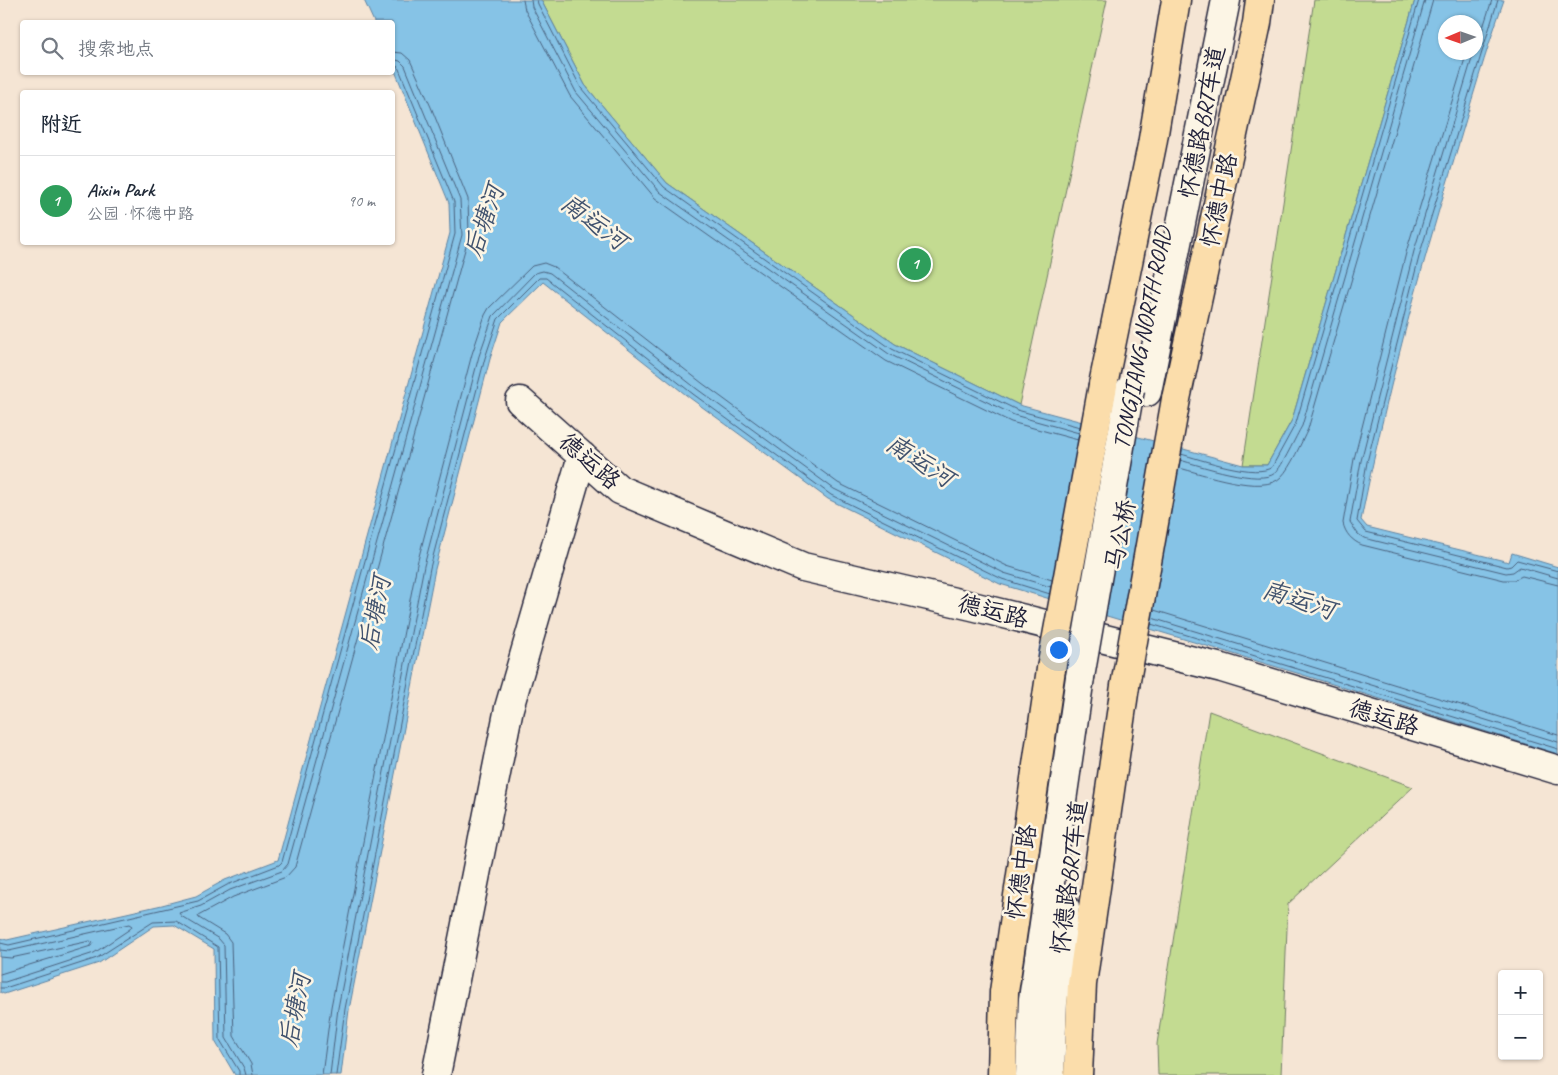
<!DOCTYPE html>
<html lang="zh">
<head>
<meta charset="utf-8">
<style>
  body { margin:0; font-family:Caveat,"LXGW WenKai TC",sans-serif; background:#f6f6f7; color:#1f2937 }
  .controls { position:absolute; right:15px; bottom:15px; display:grid; overflow:hidden; border-radius:5px; box-shadow:0 1px 4px #0004 }
  .controls button { width:45px; height:45px; display:grid; place-items:center; padding:0; border:0; border-bottom:1px solid #e0e1e3; background:#fff; color:#1f2937; font:25px sans-serif }
  .compass { position:absolute; left:1438px; top:15px; width:45px; height:45px; border-radius:50%; background:#fff; box-shadow:0 1px 4px #0004; rotate:268deg }
  .you { position:absolute; left:1058px; top:649px; width:18px; height:18px; margin:-12px; border:4px solid #fff; border-radius:50%; background:#1a73e8; box-shadow:0 0 0 8px #1a73e833 }
  .badge { display:grid; place-items:center; width:32px; height:32px; border-radius:50%; background:#0f766e; color:#fff; font-size:16px; font-weight:700 }
  .pin { position:absolute; translate:-50% -50%; border:2px solid #fff; box-shadow:0 1px 5px #0006 }
  .list { margin:0; padding:0; list-style:none }
  h2 { display:flex; justify-content:space-between; align-items:center; height:65px; margin:0; padding:0 20px; font-size:21px }
  h2 small { font-size:16px; font-weight:400; color:#747a83 }
  .list li { display:grid; grid-template-columns:32px 1fr auto; gap:15px; align-items:center; box-sizing:border-box; height:90px; padding:0 20px; border-top:1px solid #e0e1e3 }
  .list b { display:block; font-size:19px; white-space:nowrap }
  .list p { margin:0; font-size:16px; white-space:nowrap; color:#747a83 }
  .list em { font-size:16px; font-style:normal; color:#747a83 }
  .icon { flex:none; width:28px; height:28px; fill:none; stroke:currentColor; stroke-width:2; stroke-linecap:round; stroke-linejoin:round }
  .map { position:relative; flex:none; width:1558px; height:1075px; overflow:hidden }
  .search { position:absolute; background:#fff; box-shadow:0 1px 4px #0004; left:20px; top:20px; width:375px; height:55px; display:flex; align-items:center; gap:12px; box-sizing:border-box; padding:0 18px; border-radius:5px; color:#747a83; font-size:19px }
  .panel { position:absolute; background:#fff; box-shadow:0 1px 4px #0004; left:20px; top:90px; width:375px; height:155px; border-radius:5px }
  .map>svg:first-child { display:block }
  .green { fill:#c3db91; stroke:#727e66 }
  .water { fill:#86c3e6; stroke:#5e83a2; fill-rule:evenodd }
  .lines { fill:none; stroke-linecap:round; stroke-linejoin:round }
  .shore { stroke:#4a627f; stroke-width:1 }
  .minor-casing { stroke:#22223b; stroke-width:31 }
  .major-casing { stroke:#22223b; stroke-width:31 }
  .minor { stroke:#fcf5e5; stroke-width:28 }
  .major { stroke:#fbddab; stroke-width:28 }
  .minor-bridge-casing { stroke:#22223b; stroke-width:31; stroke-linecap:butt }
  .major-bridge-casing { stroke:#22223b; stroke-width:31; stroke-linecap:butt }
  .minor-bridge { stroke:#fcf5e5; stroke-width:28 }
  .major-bridge { stroke:#fbddab; stroke-width:28 }
  .labels { text-anchor:middle; dominant-baseline:central; stroke-width:5; stroke-linejoin:round; paint-order:stroke }
  .street-label { font-size:24px; fill:#22223b; stroke:#fcf5e5 }
  .water-label { font-size:25px; font-style:italic; fill:#40526e; stroke:#fcf5e5 }
</style>
</head>
<body>
<div class="map">
<svg width="1558" height="1075" viewBox="0 0 1558 1075">
  <rect width="100%" height="100%" fill="#f5e5d4"/>
  <filter id="ink" filterUnits="userSpaceOnUse"><feTurbulence type="fractalNoise" baseFrequency=".02" numOctaves="2"/><feDisplacementMap in="SourceGraphic" scale="10" xChannelSelector="R" yChannelSelector="G"/><feConvolveMatrix kernelMatrix="1 2 1 2 8 2 1 2 1" color-interpolation-filters="sRGB"/></filter>
  <g filter="url(#ink)">
    <path class="green" d="M541,0H1107L1019,405L895,344L667,183L585,85Z
      M1314,0H1415L1292,420L1267,465H1243Z
      M1209,711L1413,787L1288,904L1281,1075H1158L1157,1044Z"/>
    <path class="water" d="M364,0H541L585,85L667,183L895,344L1019,405L1243,465H1267L1292,420L1415,0H1504C1485,53 1470,106 1454,160C1418,278 1385,399 1361,520L1367,527L1509,562L1512,553L1558,567V754L1297,673L1000,584L828,499L690,398L543,282L502,322L490,359L435,569L349,1010L341,1075H235L215,1041L214,949L174,925L154,926L99,963L4,994L0,992V938L7,940L162,905L196,896L225,880L278,860L450,233L449,203L393,66L392,22H374ZM1446,22H1476V52H1446Z"/>
    <g class="lines">
      <path class="shore" d="M523,0L525,10L570,96L655,198L886,361L1011,422L1078,440
        M531,0L532,7L576,92L660,192L889,354L1014,415L1079,433
        M537,0L538,4L581,88L664,187L892,349L1017,410L1080,427
        M1498,0L1420,253L1367,462L1357,521L1366,532L1507,567L1511,566L1517,560L1558,571
        M1476,49L1492,0
        M1467,52L1407,249L1354,459L1343,523C1345,533 1352,541 1362,545L1504,580H1514L1522,576L1558,585
        M1474,52L1414,251L1361,461L1350,522L1358,534L1364,538L1506,573L1513,572L1520,567L1558,578
        M1181,454C1199,459 1258,479 1272,467L1296,423L1419,0
        M1180,460C1198,465 1261,486 1275,473C1282,467 1296,436 1302,426L1425,0
        M1179,468C1201,473 1264,496 1281,477C1291,467 1301,443 1308,429L1433,0
        M1154,610L1558,735
        M1152,618L1558,742
        M1151,624L1558,749
        M0,943L9,945L198,901L227,885L279,865L282,862L455,234L454,202L399,69L397,66H392
        M0,950L9,951L129,924L132,926L130,929L94,953L5,982H0
        M0,957L11,958L90,941L93,942L91,946L0,974
        M0,988H5L97,958L153,922L176,921L218,947L220,1040L239,1071V1075
        M246,1075L244,1068L226,1038L224,945L219,939L181,916L179,913L201,906L230,890L282,871L288,864L462,235L460,200L405,66L400,61L392,59
        M253,1075L251,1064L234,1036L231,942L225,934L199,918L198,916L233,897L286,877L295,867L469,235L468,199L431,107L410,60L402,53L392,52
        M322,1075L331,1007L417,564L472,354L485,315L489,308L532,266L544,263L554,267L702,383L838,483L1007,566L1052,580
        M330,1075L338,1008L424,566L479,356L493,316L535,273L543,271L550,273L697,389L834,489L1004,573L1051,587
        M336,1075L345,1009L430,568L485,358L498,319L539,278H546L693,394L831,495L1002,579L1050,594"/>
      <g class="minor-casing">
        <path id="minor" d="M1147,392L1226,0
          M520,401L620,490L803,567L972,606L1222,668L1558,770
          M436,1075L509,708L582,456
          M1030,1075L1033,999L1080,677
          M1050,1075L1053,1003L1065,907"/>
      </g>
      <g class="major-casing">
        <path id="major" d="M1103,385L1152,145L1176,0
          M1176,399L1257,23L1260,0
          M1002,1075L1004,992L1051,669
          M1078,1075L1082,984L1125,686"/>
      </g>
      <use href="#minor" class="minor"/>
      <use href="#major" class="major"/>
      <g class="minor-bridge-casing">
        <path id="minor-bridge" d="M1080,677L1130,389"/>
      </g>
      <g class="major-bridge-casing">
        <path id="major-bridge" d="M1051,669L1103,385
          M1125,686L1176,399"/>
      </g>
      <use href="#minor-bridge" class="minor-bridge"/>
      <use href="#major-bridge" class="major-bridge"/>
    </g>
  </g>
  <g class="labels">
    <g class="street-label">
      <text transform="translate(1202 122) rotate(-79)">怀德路BRT车道</text>
      <text transform="translate(1219 200) rotate(-78)">怀德中路</text>
      <text transform="translate(1142 338) rotate(-79)">TONGJIANG NORTH ROAD</text>
      <text transform="translate(590 461) rotate(41)">德运路</text>
      <text transform="translate(1120 535) rotate(-79)">马公桥</text>
      <text transform="translate(993 611) rotate(14)">德运路</text>
      <text transform="translate(1384 717) rotate(17)">德运路</text>
      <text transform="translate(1021 872) rotate(-82)">怀德中路</text>
      <text transform="translate(1069 877) rotate(-83)">怀德路BRT车道</text>
    </g>
    <g class="water-label">
      <text transform="translate(484 221) rotate(-71)">后塘河</text>
      <text transform="translate(594 222) rotate(37)">南运河</text>
      <text transform="translate(920 461) rotate(33)">南运河</text>
      <text transform="translate(1299 600) rotate(18)">南运河</text>
      <text transform="translate(375 613) rotate(-79)">后塘河</text>
      <text transform="translate(295 1010) rotate(-79)">后塘河</text>
    </g>
  </g>
</svg>
<div class="controls">
<button>+</button>
<button>−</button>
</div>
<svg class="compass" viewBox="-18 -18 36 36"><path d="M0-13l5 13h-10z" fill="#e53935"/><path d="M0 13l5-13h-10z" fill="#747a83"/></svg>
<div class="you"></div>
<div class="pin badge" style="left:915px;top:264px;background:#2e9e5b">1</div>
<div class="search"><svg class="icon" aria-label="search" viewBox="0 0 24 24"><circle cx="10" cy="10" r="6"/><path d="M15 15l6 6"/></svg>搜索地点</div>
<section class="panel">
<h2>附近<small></small></h2>
<ul class="list">
<li><span class="badge" style="background:#2e9e5b">1</span><div><b>Aixin Park</b><p>公园 · 怀德中路</p></div><em>90 m</em></li>
</ul>
</section>
</div>
</body>
</html>
